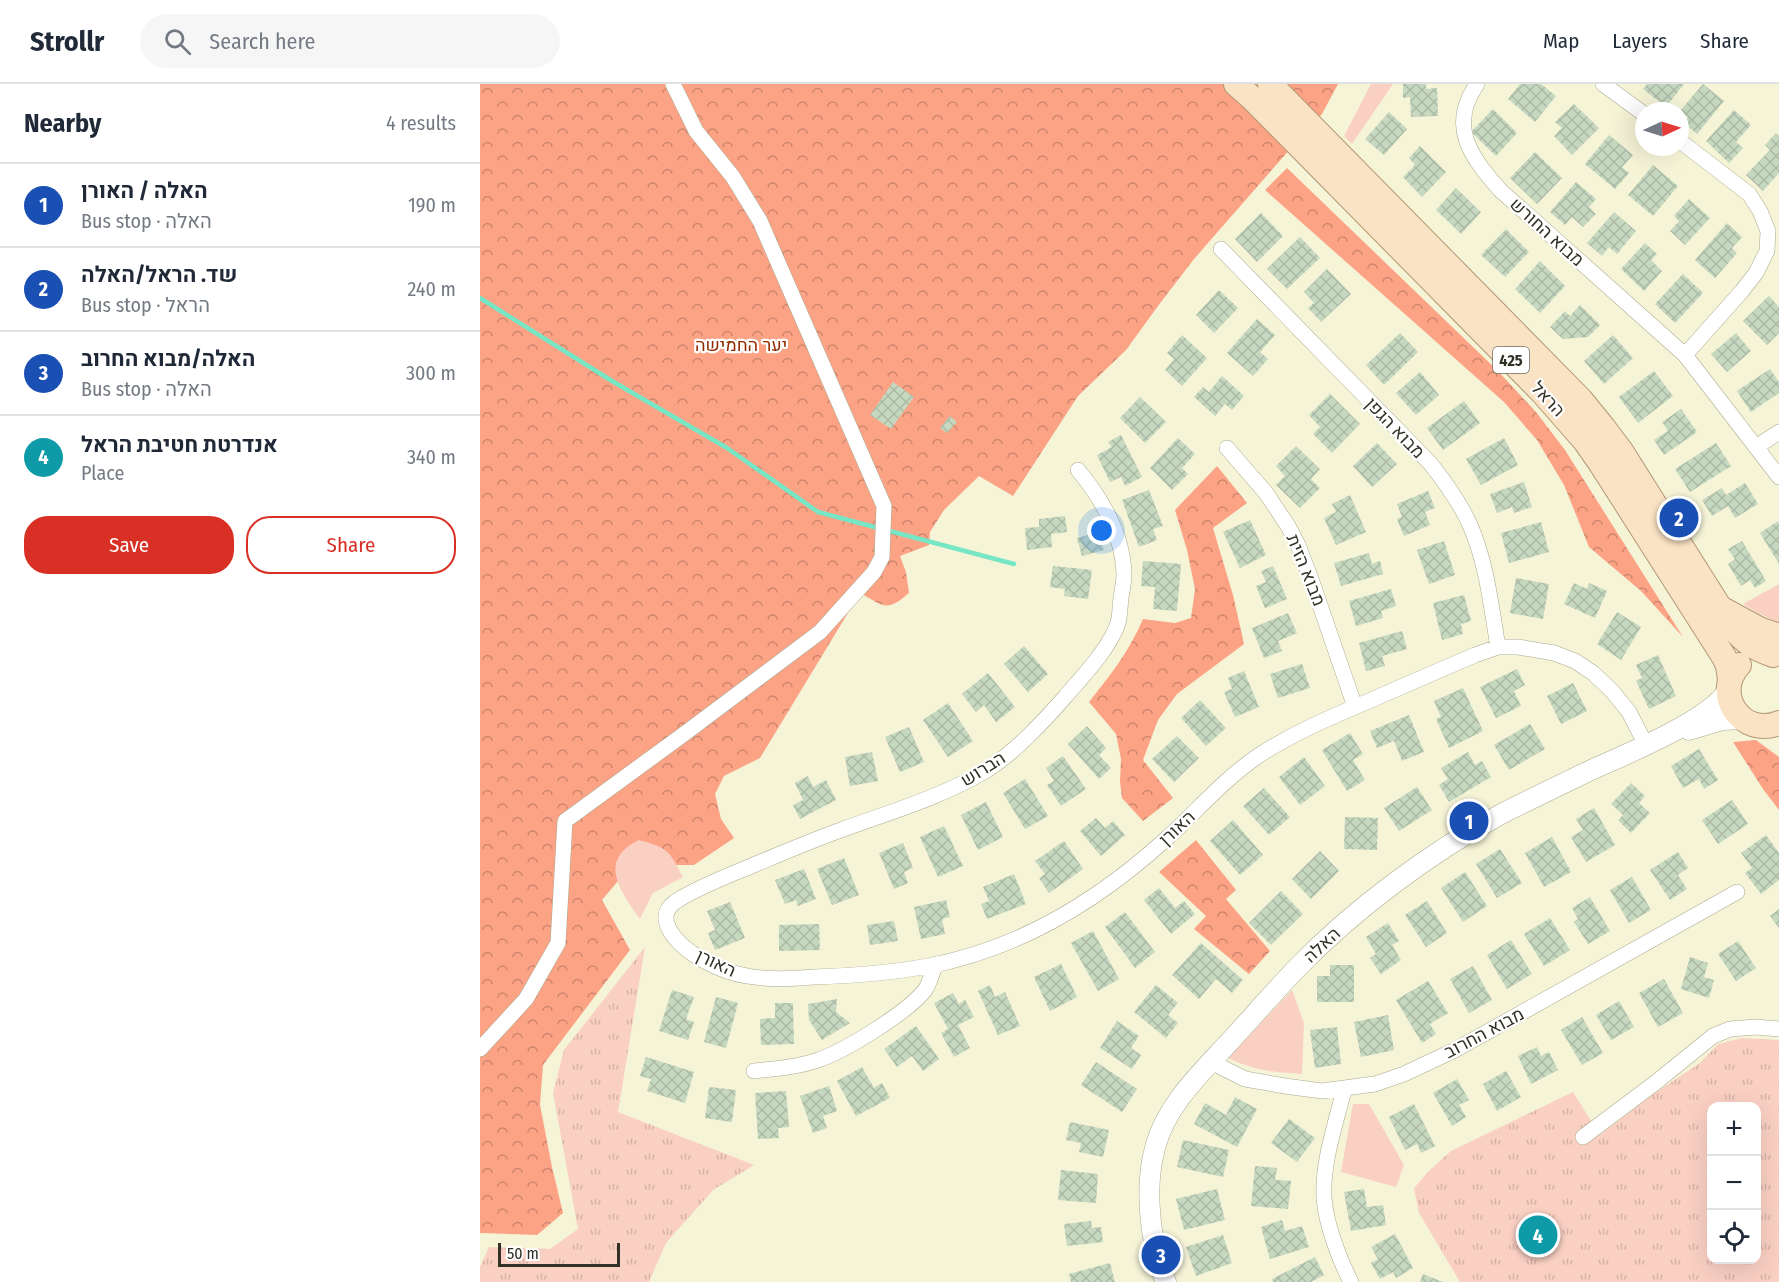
<!DOCTYPE html>
<html lang="en">
<head>
<meta charset="utf-8">
<style>
  body { margin:0; font-family:"Fira Sans Condensed",Heebo,sans-serif; background:#f6f6f7; color:#1f2937 }
  .controls { position:absolute; right:18px; bottom:18px; display:grid; overflow:hidden; border-radius:12px; box-shadow:0 6px 24px #0002 }
  .controls button { width:54px; height:54px; display:grid; place-items:center; padding:0; border:0; border-bottom:2px solid #e0e1e3; background:#fff; color:#1f2937; font:30px sans-serif }
  .compass { position:absolute; left:1155px; top:18px; width:54px; height:54px; border-radius:50%; background:#fff; box-shadow:0 6px 24px #0002; rotate:86deg }
  .scale { position:absolute; left:18px; bottom:15px; width:122px; box-sizing:border-box; padding-left:6px; border:3px solid #313126; border-top:0; font-size:16px; line-height:21px; white-space:nowrap; color:#313126; -webkit-text-stroke:4px #fff; paint-order:stroke }
  .you { position:absolute; left:622px; top:447px; width:21px; height:21px; margin:-15px; border:4px solid #fff; border-radius:50%; background:#1a73e8; box-shadow:0 0 0 9px #1a73e833 }
  .badge { display:grid; place-items:center; width:39px; height:39px; border-radius:50%; background:#d93025; color:#fff; font-size:20px; font-weight:700 }
  .pin { position:absolute; translate:-50% -50%; border:3px solid #fff; box-shadow:0 2px 6px #0006 }
  .list { margin:0; padding:0; list-style:none }
  h2 { display:flex; justify-content:space-between; align-items:center; height:78px; margin:0; padding:0 24px; font-size:26px }
  h2 small { font-size:20px; font-weight:400; color:#747a83 }
  .list li { display:grid; grid-template-columns:39px 1fr auto; gap:18px; align-items:center; box-sizing:border-box; height:84px; padding:0 24px; border-top:2px solid #e0e1e3 }
  .list b { display:block; font-size:22px; white-space:nowrap }
  .list p { margin:0; font-size:20px; white-space:nowrap; color:#747a83 }
  .list em { font-size:20px; font-style:normal; color:#747a83 }
  .actions { display:flex; gap:12px; padding:18px 24px }
  .actions a { flex:1; padding:14px 0; border:2px solid #d93025; border-radius:24px; text-align:center; font-size:21px; color:#d93025 }
  .actions .main { background:#d93025; color:#fff }
  .icon { flex:none; width:33px; height:33px; fill:none; stroke:currentColor; stroke-width:2; stroke-linecap:round; stroke-linejoin:round }
  .map { position:relative; flex:none; width:1299px; height:1198px; overflow:hidden }
  header { display:flex; align-items:center; gap:36px; box-sizing:border-box; height:84px; padding:0 30px; background:#fff; border-bottom:2px solid #e0e1e3 }
  header strong { font-size:28px }
  nav { display:flex; gap:33px; margin-inline-start:auto; font-size:21px }
  .search { width:420px; height:54px; background:#f6f6f7; display:flex; align-items:center; gap:15px; box-sizing:border-box; padding:0 21px; border-radius:33px; color:#747a83; font-size:22px }
  main { display:flex }
  aside { flex:1; background:#fff }
  .map>svg:first-child { display:block }
  .grass { fill:url(#grass-tufts); fill-rule:evenodd }
  .forest { fill:url(#forest-crowns) }
  .park { fill:#fad0c3 }
  .lines { fill:none; stroke-linecap:round; stroke-linejoin:round }
  .stream { stroke:#76e6c4; stroke-width:4.5 }
  .building { fill:url(#building-cross-hatch) }
  .minor-casing { stroke:#aba98e; stroke-width:16 }
  .tertiary-casing { stroke:#aba98e; stroke-width:21 }
  .primary-casing { stroke:#b29773; stroke-width:26 }
  .minor { stroke:#fff; stroke-width:15 }
  .tertiary { stroke:#fff; stroke-width:20 }
  .primary { stroke:#fae2c4; stroke-width:24 }
  .labels { text-anchor:middle; dominant-baseline:central; stroke-width:4.5; stroke-linejoin:round; paint-order:stroke }
  .shield { fill:#fff; stroke:#6f6f67; stroke-width:1.5 }
  .shield-label { font-size:16px; font-weight:bold; fill:#313126 }
  .street-label { font-size:18px; fill:#313126; stroke:#fff }
  .park-label { font-size:18px; fill:#922c00; stroke:#fff }
</style>
</head>
<body>
<header>
<strong>Strollr</strong>
<div class="search"><svg class="icon" aria-label="search" viewBox="0 0 24 24"><circle cx="10" cy="10" r="6"/><path d="M15 15l6 6"/></svg>Search here</div>
<nav><a>Map</a><a>Layers</a><a>Share</a></nav>
</header>
<main>
<aside>
<h2>Nearby<small>4 results</small></h2>
<ul class="list">
<li><span class="badge" style="background:#1a4fb4">1</span><div><b>האלה / האורן</b><p>Bus stop · האלה</p></div><em>190 m</em></li>
<li><span class="badge" style="background:#1a4fb4">2</span><div><b>שד. הראל/האלה</b><p>Bus stop · הראל</p></div><em>240 m</em></li>
<li><span class="badge" style="background:#1a4fb4">3</span><div><b>האלה/מבוא החרוב</b><p>Bus stop · האלה</p></div><em>300 m</em></li>
<li><span class="badge" style="background:#0f9aa8">4</span><div><b>אנדרטת חטיבת הראל</b><p>Place</p></div><em>340 m</em></li>
</ul>
<div class="actions"><a class="main">Save</a><a>Share</a></div>
</aside>
<div class="map">
<svg width="1299" height="1198" viewBox="0 0 1299 1198">
  <defs>
    <pattern id="grass-tufts" width="24" height="20" patternUnits="userSpaceOnUse" patternTransform="scale(1.5)"><rect width="24" height="20" fill="#fad0c3"/><path d="M3 7l-1-3M5 7V3M7 7l1-3M15 17l-1-3M17 17v-4M19 17l1-3" fill="none" stroke="#d7b3a7"/></pattern>
    <pattern id="forest-crowns" width="20" height="18" patternUnits="userSpaceOnUse" patternTransform="scale(1.5)"><rect width="20" height="18" fill="#fca386"/><path d="M2 6a3 3 0 1 1 6 0M12 15a3 3 0 1 1 6 0" fill="none" stroke="#cd856d"/></pattern>
    <pattern id="building-cross-hatch" width="8" height="8" patternUnits="userSpaceOnUse" patternTransform="scale(1.5)"><rect width="8" height="8" fill="#c6d8c0"/><path d="M0 0l8 8M0 8l8-8" fill="none" stroke="#abbaa5"/></pattern>
  </defs>
  <rect width="100%" height="100%" fill="#f5f4d7"/>
  <path class="grass" d="M165,863L138,1028L274,1081L233,1106L186,1159L169,1198H0V1183L9,1163L70,1165L98,1145L73,1009L84,966Z
    M1262,954L1299,956V1198H980L939,1129L934,1104L951,1085L971,1067L1093,1008L1120,1051L1169,1013L1220,979L1238,960ZM1232,1022H1276V1176H1232Z"/>
  <path class="forest" d="M0,0H858L842,30L804,72L714,175L681,218L646,266L598,312L533,412L499,392L464,426L450,448L449,461L420,472L426,488L429,509C406,529 404,522 380,509L280,674L244,692L235,710L241,735L254,754L214,781H188L138,797L122,816L150,866L63,981L60,1021L72,1083L83,1129L57,1151L0,1149Z
    M807,84L1018,287L1056,328L1085,366L1203,553L1161,507L1109,463L1084,401L1057,356L1024,318L785,106Z
    M737,382L767,419L733,444L753,511L764,560L697,610L678,636L663,676L693,714L663,737L642,714L640,698L641,675L636,650L609,618C632,589 648,569 663,535L695,539L711,534L715,505L707,466L695,426Z
    M1276,656L1299,673V726L1283,705L1253,658Z
    M716,756L756,806L746,815L790,867L769,890L714,845L726,832L679,788Z"/>
  <path class="park" d="M891,0H913L872,60L864,52Z
    M1299,500V539L1276,528L1263,520Z
    M159,756C189,764 189,767 203,793L173,809L160,835C140,807 117,776 159,756Z
    M812,906L824,939L822,990C792,988 776,987 748,974Z
    M873,1020H889L924,1081L916,1103L861,1088Z"/>
  <g class="lines">
    <path class="stream" d="M0,214L132,297L247,364L338,428L534,480"/>
  </g>
  <path class="building" d="M923,0H946V5L957,4L958,32L931,33L930,13L923,14Z
    M1040,0H1061L1076,12L1055,38L1028,15Z
    M1167,0H1204L1186,23L1163,5Z
    M1223,0L1244,17L1217,50L1203,38L1208,33L1200,27Z
    M1094,20L1119,44L1092,71L1074,52L1082,44L1075,38Z
    M1013,25L1037,49L1016,72L991,48Z
    M1254,26L1271,41L1256,58L1263,64L1249,79L1226,57Z
    M909,28L927,45L904,71L885,55Z
    M1296,49L1299,52V89L1283,107L1266,91L1290,66L1285,61Z
    M1129,51L1153,71L1142,83L1149,89L1135,105L1105,80Z
    M940,62L966,88L942,113L923,93L935,81L929,74Z
    M1055,68L1082,94L1057,120L1030,94Z
    M1173,81L1198,102L1173,132L1148,111Z
    M1096,98L1116,115L1109,123L1116,130L1103,143L1092,133L1085,141L1070,128Z
    M976,104L1001,128L981,150L956,126Z
    M1209,115L1230,134L1205,161L1190,147L1199,137L1194,132Z
    M1134,128L1156,147L1137,170L1129,163L1122,172L1107,159Z
    M781,129L803,152L777,178L755,155Z
    M1247,139L1262,153L1252,164L1257,169L1235,194L1215,176Z
    M1026,145L1049,168L1025,193L1001,171Z
    M820,153L840,174L807,205L787,185Z
    M1165,159L1177,170L1171,176L1182,187L1164,207L1141,185Z
    M1060,177L1085,202L1060,229L1035,205Z
    M847,185L871,210L841,238L828,224L834,219L824,208Z
    M1203,190L1223,209L1195,239L1175,220Z
    M739,206L758,224L734,249L716,231Z
    M1289,212L1299,223V249L1287,261L1263,237Z
    M1100,221L1120,241L1108,253L1083,255L1070,243L1085,227L1090,232Z
    M777,235L795,251L780,268L788,275L773,292L747,269Z
    M920,249L938,268L904,301L886,281Z
    M1256,249L1271,267L1247,288L1231,270Z
    M702,251L727,274L702,302L685,286L694,275L687,269Z
    M1133,251L1153,274L1124,300L1104,277Z
    M1290,285L1299,298V309L1271,328L1257,307Z
    M1174,287L1193,312L1158,339L1139,313Z
    M940,288L959,311L936,331L916,309Z
    M742,292L764,312L752,326L745,320L735,332L714,313L723,303L729,308Z
    M413,298L434,313L411,345L390,331Z
    M850,310L880,340L852,369L833,350L840,343L829,331Z
    M660,313L686,338L665,359L640,334Z
    M984,317L1000,339L963,366L947,344Z
    M1201,325L1217,348L1184,371L1174,356L1188,347L1182,338Z
    M470,332L477,338L467,349L460,344Z
    M641,351L662,393L645,402L641,393L630,398L617,371L632,363L628,358Z
    M698,354L715,370L702,384L708,390L692,406L670,384Z
    M1024,354L1038,381L1001,401L986,375Z
    M897,359L917,380L892,403L873,382Z
    M1236,359L1251,382L1210,408L1195,385Z
    M816,362L840,385L831,395L840,404L820,424L796,401L805,392L796,382Z
    M1044,398L1052,423L1034,429L1032,423L1017,429L1010,410Z
    M1265,399L1278,420L1255,434L1248,422L1232,432L1222,416L1242,404L1246,411Z
    M669,406L683,442L673,445L677,456L659,463L642,416Z
    M948,407L955,424L945,428L950,441L924,452L917,435L922,433L917,420Z
    M870,411L886,448L856,461L844,434L856,428L852,420Z
    M585,432L587,448L571,450L572,463L547,466L545,444L559,443V435Z
    M770,436L786,471L760,484L743,448Z
    M1298,437L1299,440V480L1280,449Z
    M1061,438L1069,468L1029,479L1021,449Z
    M619,448L624,466L602,472L597,454Z
    M964,457L975,491L949,500L937,466Z
    M1262,457L1286,497L1275,504L1270,496L1261,502L1248,480L1255,475L1248,465Z
    M889,469L892,480L900,477L903,490L861,502L854,479Z
    M663,477L701,480L697,527L673,525L675,503L661,502Z
    M573,482L612,486L608,515L584,512L585,505L570,503Z
    M793,482L807,515L785,524L776,502L786,498L781,487Z
    M1036,494L1069,500L1063,535L1030,529Z
    M1094,499L1107,505L1109,499L1127,507L1115,534L1084,520Z
    M911,505L916,522L901,527L903,534L876,542L869,517Z
    M984,511L991,537L981,540L983,550L962,556L953,519Z
    M1137,528L1161,543L1141,576L1117,560Z
    M808,529L817,549L798,557L802,567L784,574L772,544Z
    M922,547L927,565L902,572L905,582L886,587L879,559Z
    M544,562L568,590L548,608L524,580Z
    M1178,571L1196,612L1169,625L1156,597L1162,594L1156,581Z
    M822,580L830,604L798,614L790,590Z
    M1037,585L1045,601L1034,607L1041,622L1016,634L1000,603Z
    M764,587L779,623L755,633L744,608L752,605L748,594Z
    M508,589L535,623L516,638L504,621L496,628L482,610Z
    M1093,599L1107,627L1081,640L1067,612Z
    M983,604L1003,647L969,664L956,635L961,633L954,617Z
    M720,616L746,644L726,662L701,634Z
    M468,619L493,657L468,673L443,636Z
    M929,631L944,668L922,677L914,657L897,664L890,647Z
    M1050,640L1065,665L1029,686L1014,661Z
    M607,642L626,664L619,671L631,684L619,695L588,660Z
    M429,643L444,678L420,688L405,653Z
    M870,649L883,670L873,676L885,696L867,707L842,666Z
    M697,652L719,674L694,698L672,675Z
    M1219,665L1238,696L1224,705L1219,695L1203,704L1191,682Z
    M392,668L398,697L370,702L365,673Z
    M988,668L995,681L1002,677L1011,693L969,718L959,701L968,695L961,684Z
    M583,672L606,705L581,722L567,701L574,697L566,684Z
    M824,673L845,702L820,721L799,693Z
    M328,692L333,703L346,696L356,716L320,735L313,721L323,716L315,699Z
    M545,695L568,732L545,745L523,709Z
    M1151,699L1165,712L1159,719L1170,729L1151,749L1138,736L1143,731L1131,720Z
    M937,703L952,726L919,747L904,724Z
    M784,704L810,733L789,751L763,722Z
    M1252,716L1268,740L1238,760L1222,736Z
    M506,718L523,753L498,766L481,731Z
    M1114,724L1135,761L1106,778L1091,753L1103,746L1096,735Z
    M865,733L898,734L897,766L864,765Z
    M616,734L625,744L633,737L645,751L621,772L600,747Z
    M753,736L783,771L760,791L730,757Z
    M464,742L483,782L458,793L440,753Z
    M1286,751L1299,769V796L1281,810L1265,789L1272,784L1261,769Z
    M1072,753L1091,788L1064,803L1045,769Z
    M584,757L603,785L569,809L559,794L565,790L555,777Z
    M423,759L433,784L424,788L428,799L414,805L399,769Z
    M1020,765L1042,799L1017,814L996,780Z
    M840,767L859,787L831,815L812,795Z
    M1198,768L1208,784L1198,791L1207,805L1190,816L1170,786Z
    M364,774L379,811L352,821L337,785Z
    M324,785L336,815L318,822L316,816L305,820L295,796Z
    M985,788L1007,822L983,838L961,804Z
    M534,790L546,820L507,835L501,820L509,817L503,803Z
    M1152,793L1171,826L1149,839L1130,806Z
    M679,804L695,824L704,817L715,830L691,850L664,816Z
    M801,807L823,830L791,861L769,839Z
    M1110,813L1130,847L1108,860L1094,838L1098,835L1092,824Z
    M466,816L470,833L462,835L465,850L441,855L434,823Z
    M947,817L967,849L946,863L925,831Z
    M250,818L265,854L235,866L228,849L235,846L227,827Z
    M1299,825V844L1290,832Z
    M645,828L675,868L655,884L625,843Z
    M1070,834L1090,866L1064,882L1044,850Z
    M414,837L418,857L390,861L387,841Z
    M908,839L919,857L912,861L921,876L901,890L890,874L896,870L886,853Z
    M339,840L340,866L299,867V841Z
    M613,847L639,895L618,907L591,859Z
    M1031,856L1052,890L1027,905L1007,871Z
    M1258,857L1276,884L1256,897L1238,870Z
    M721,859L763,896L752,909L736,895L719,915L692,891Z
    M1210,873L1228,879L1224,893L1234,896L1229,914L1201,905Z
    M581,880L597,913L570,927L554,893Z
    M850,881H874V918H837V892H850Z
    M993,882L1012,916L989,929L970,895Z
    M1184,895L1203,929L1178,943L1159,909Z
    M948,897L968,929L950,940L956,950L942,959L916,916Z
    M510,901L515,913L525,908L540,942L518,951L498,907Z
    M676,901L698,919L688,931L698,939L686,954L654,928Z
    M192,906L214,913L206,935L214,938L208,956L179,947Z
    M473,909L479,920L485,916L494,933L478,941L490,964L474,973L461,949L468,945L454,919Z
    M236,913L258,919L246,964L224,958Z
    M357,915L356,928L370,939L342,956L329,936L328,920Z
    M1139,917L1154,943L1131,956L1116,931Z
    M295,919H313L314,960L281,961L280,935L295,934Z
    M908,931L914,966L881,973L874,938Z
    M1102,933L1123,969L1102,981L1081,946Z
    M637,937L659,952L651,964L661,971L652,985L620,964Z
    M436,942L459,975L443,987L432,972L417,983L404,965Z
    M857,943L861,980L835,984L830,946Z
    M1057,963L1061,972L1069,968L1078,986L1051,1000L1038,972Z
    M166,973L214,988L205,1019L167,1007L171,995L160,992Z
    M616,978L657,1005L642,1028L601,1001Z
    M382,983L394,1004L402,999L410,1014L376,1032L357,997Z
    M1026,987L1041,1013L1017,1027L1003,1000Z
    M977,995L989,1016L979,1021L986,1033L972,1042L953,1009Z
    M349,1002L357,1027L343,1032L347,1044L333,1049L320,1012Z
    M229,1003L256,1006L252,1038L225,1034Z
    M306,1007L309,1043L298,1044L299,1054L278,1055L275,1009Z
    M755,1013L777,1025L757,1063L714,1040L725,1019L746,1031Z
    M934,1020L955,1062L941,1069L937,1060L925,1066L909,1033Z
    M809,1035L835,1054L817,1078L791,1059Z
    M590,1038L629,1046L623,1073L599,1068L601,1059L586,1056Z
    M703,1056L749,1066L743,1093L697,1083Z
    M775,1082L797,1084L795,1096L811,1097L808,1125L771,1122Z
    M581,1086L618,1090L616,1119L578,1116Z
    M737,1105L745,1136L704,1146L696,1115Z
    M884,1105L887,1123L903,1121L906,1141L871,1147L864,1108Z
    M1047 1147a14 14 0 1 1 28 0a14 14 0 1 1-28 0Z
    M802,1136L805,1147L822,1142L829,1163L790,1175L781,1143Z
    M611,1137L612,1144L621,1143L623,1158L587,1162L584,1140Z
    M915,1150L933,1184L916,1194L913,1188L900,1195L891,1179L898,1175L891,1163Z
    M743,1151L752,1179L716,1192L706,1163Z
    M835,1173L844,1191L831,1198H793L792,1195Z
    M630,1179L635,1198H591L589,1190Z
    M943,1190L963,1198H940Z"/>
  <g class="lines">
    <g class="minor-casing">
      <path id="minor" d="M997,0C968,42 990,72 1020,106L1205,271L1299,393
        M1123,0L1164,30
        M1200,57L1269,110L1280,127L1288,147L1287,167L1276,189L1262,207L1205,271
        M741,165L950,379C965,398 980,418 990,441C1007,480 1011,522 1018,563
        M1276,363L1299,348
        M747,364L786,409L808,442L818,461L831,495L875,623
        M598,386C622,415 643,450 644,490C644,498 642,506 641,514C640,522 640,531 638,539C630,564 602,593 585,613C562,639 536,667 507,686C462,713 410,728 361,746C330,757 300,770 269,783C247,792 214,805 195,818C184,826 184,836 190,847C204,870 241,888 267,892C288,896 311,895 333,893C371,892 410,889 448,882C539,865 619,816 686,755C716,728 744,695 778,672C813,649 851,633 889,617C925,601 960,586 995,571L1018,563H1038L1074,569L1095,577L1113,589L1132,607L1149,628L1166,661
        M0,965L46,915L78,859L85,737L204,650L340,548L394,488L402,473L404,422L280,137L253,93L216,47L193,0
        M731,978L765,995L805,1002L842,1007L895,1000L924,990L975,966L1257,808
        M274,987C295,985 318,983 338,976C365,967 428,928 445,906C450,899 452,888 456,880
        M864,1005C856,1040 842,1078 844,1114C846,1140 859,1175 871,1198
        M1103,1053L1175,999L1233,952L1250,945L1276,943L1299,945"/>
    </g>
    <g class="tertiary-casing">
      <path id="tertiary" d="M1209,646L1243,636L1262,635
        M686,1198C670,1161 664,1104 675,1064C686,1020 723,987 753,954C774,931 795,907 817,884C874,825 951,768 1023,729C1051,715 1080,701 1109,687C1142,672 1231,636 1248,606"/>
    </g>
    <g class="primary-casing">
      <path id="primary" d="M756,0L773,15L1062,308L1105,357L1121,380L1244,573L1248,582L1250,595
        M790,0L1101,316L1123,343L1141,367L1252,543C1265,559 1274,564 1293,571
        M1244,526L1279,545L1299,552
        M1259,581C1232,610 1262,654 1299,639"/>
    </g>
    <use href="#minor" class="minor"/>
    <use href="#tertiary" class="tertiary"/>
    <use href="#primary" class="primary"/>
  </g>
  <g class="labels">
    <rect class="shield" x="1013" y="263" width="36" height="26" rx="4.5"/>
    <g class="shield-label">
      <text x="1031" y="276">425</text>
    </g>
    <g class="street-label">
      <text transform="translate(1067 148) rotate(42)">מבוא החורש</text>
      <text transform="translate(1068 315) rotate(47)">הראל</text>
      <text transform="translate(915 344) rotate(46)">מבוא הגפן</text>
      <text transform="translate(826 486) rotate(68)">מבוא הזית</text>
      <text transform="translate(503 685) rotate(-32)">הברוש</text>
      <text transform="translate(697 744) rotate(-43)">האורן</text>
      <text transform="translate(842 861) rotate(-43)">האלה</text>
      <text transform="translate(236 879) rotate(25)">האורן</text>
      <text transform="translate(1004 949) rotate(-28)">מבוא החרוב</text>
    </g>
    <g class="park-label">
      <text x="261" y="261">יער החמישה</text>
    </g>
  </g>
</svg>
<div class="controls">
<button>+</button>
<button>−</button>
<button><svg class="icon" aria-label="locate" viewBox="0 0 24 24"><circle cx="12" cy="12" r="6"/><path d="M12 2v4M12 18v4M2 12h4M18 12h4"/></svg></button>
</div>
<svg class="compass" viewBox="-18 -18 36 36"><path d="M0-13l5 13h-10z" fill="#e53935"/><path d="M0 13l5-13h-10z" fill="#747a83"/></svg>
<div class="scale">50 m</div>
<div class="you"></div>
<div class="pin badge" style="left:989px;top:737px;background:#1a4fb4">1</div>
<div class="pin badge" style="left:1199px;top:434px;background:#1a4fb4">2</div>
<div class="pin badge" style="left:681px;top:1171px;background:#1a4fb4">3</div>
<div class="pin badge" style="left:1058px;top:1151px;background:#0f9aa8">4</div>
</div>
</main>
</body>
</html>
